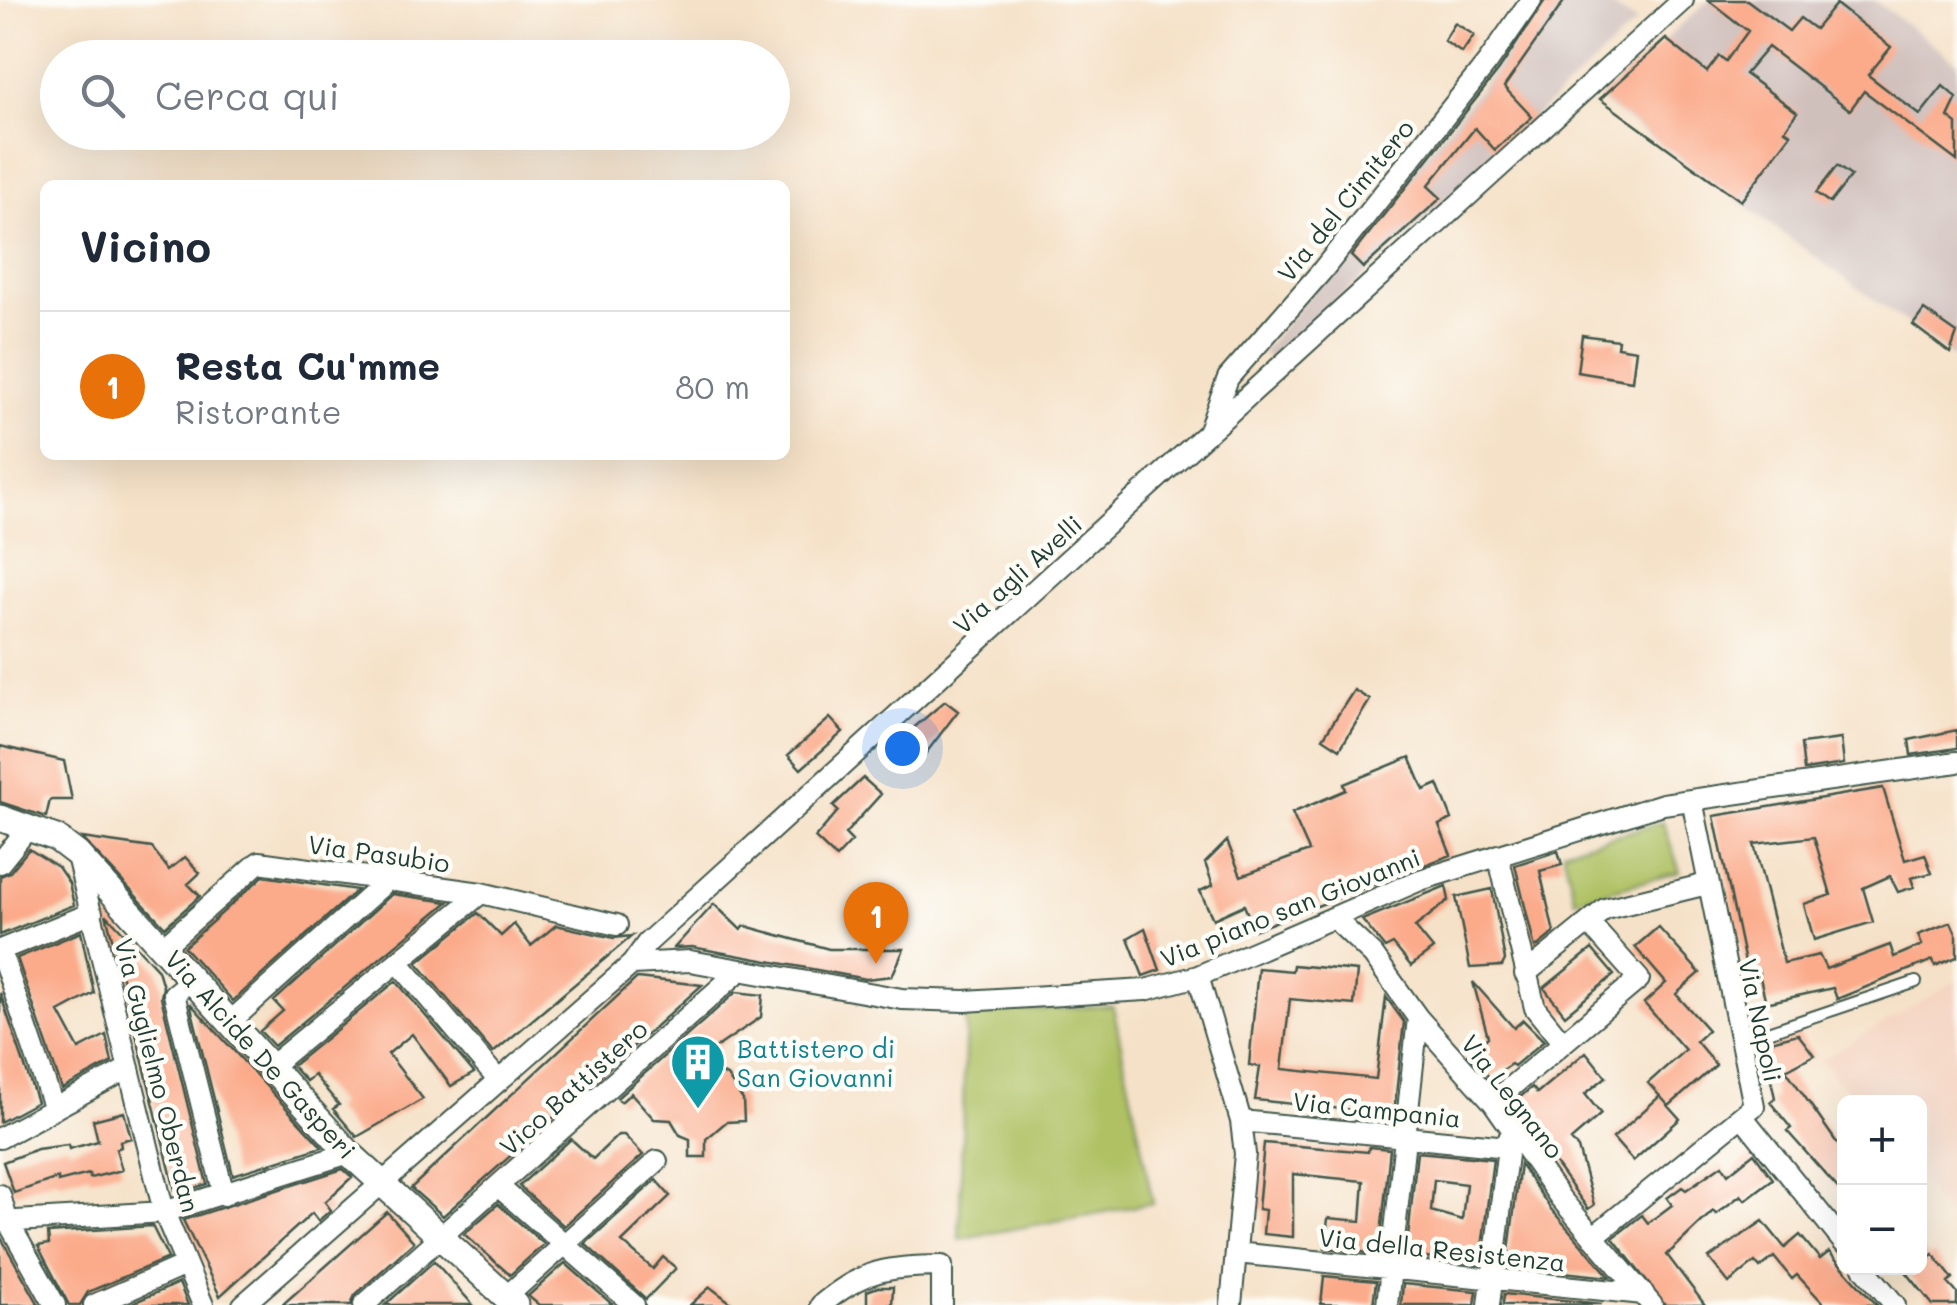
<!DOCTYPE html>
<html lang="it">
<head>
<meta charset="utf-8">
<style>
  body { margin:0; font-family:Mali,sans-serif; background:#f2f2f3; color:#1f2937 }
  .controls { position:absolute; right:30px; bottom:30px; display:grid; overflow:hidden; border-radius:15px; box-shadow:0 10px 40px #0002 }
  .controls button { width:90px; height:90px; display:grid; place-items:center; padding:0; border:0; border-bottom:2px solid #e0e1e3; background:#fff; color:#1f2937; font:50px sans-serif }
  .you { position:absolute; left:902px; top:748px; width:35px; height:35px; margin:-25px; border:8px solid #fff; border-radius:50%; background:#1a73e8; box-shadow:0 0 0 15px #1a73e833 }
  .badge { display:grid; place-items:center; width:65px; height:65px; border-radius:50%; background:#b45309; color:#fff; font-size:32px; font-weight:700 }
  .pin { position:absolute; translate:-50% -82px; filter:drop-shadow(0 2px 5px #0008) }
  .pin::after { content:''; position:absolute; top:52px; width:35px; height:30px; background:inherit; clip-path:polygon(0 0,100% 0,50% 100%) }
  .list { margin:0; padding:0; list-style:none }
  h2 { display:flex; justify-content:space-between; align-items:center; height:130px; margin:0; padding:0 40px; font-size:42px }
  h2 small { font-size:32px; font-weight:400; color:#747a83 }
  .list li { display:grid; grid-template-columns:65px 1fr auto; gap:30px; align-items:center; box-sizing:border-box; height:150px; padding:0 40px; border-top:2px solid #e0e1e3 }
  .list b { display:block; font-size:38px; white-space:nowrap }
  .list p { margin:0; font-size:32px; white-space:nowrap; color:#747a83 }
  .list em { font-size:32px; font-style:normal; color:#747a83 }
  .icon { flex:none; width:55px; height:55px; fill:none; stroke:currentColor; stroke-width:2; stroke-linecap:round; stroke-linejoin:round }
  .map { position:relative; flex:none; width:1957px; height:1305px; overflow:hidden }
  .search { position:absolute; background:#fff; box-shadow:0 10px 40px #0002; left:40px; top:40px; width:750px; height:110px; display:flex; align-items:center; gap:25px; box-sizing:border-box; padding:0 35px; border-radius:55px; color:#747a83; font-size:38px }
  .panel { position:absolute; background:#fff; box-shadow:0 10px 40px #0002; left:40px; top:180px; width:750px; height:280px; border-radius:15px }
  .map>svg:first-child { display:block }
  .built { fill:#f4d3c0 }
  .industrial { fill:#d0c0bc }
  .green { fill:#afc164; stroke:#677f4c; stroke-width:2.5 }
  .building { fill:#fbaa8a; fill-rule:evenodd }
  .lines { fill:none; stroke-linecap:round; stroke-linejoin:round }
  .service-casing { stroke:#3f564a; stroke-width:14 }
  .minor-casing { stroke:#3f564a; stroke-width:24 }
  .tertiary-casing { stroke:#3f564a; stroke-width:29 }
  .service { stroke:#fff; stroke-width:10 }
  .minor { stroke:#fff; stroke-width:20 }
  .tertiary { stroke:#fff; stroke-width:25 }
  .labels { text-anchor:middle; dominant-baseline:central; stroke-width:9; stroke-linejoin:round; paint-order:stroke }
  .street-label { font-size:25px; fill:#1f3d34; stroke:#fdfcf7 }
  .culture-label { font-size:25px; fill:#0d838f; stroke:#fdfcf7; text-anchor:start }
</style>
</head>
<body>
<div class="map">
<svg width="1957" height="1305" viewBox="0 0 1957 1305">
  <rect width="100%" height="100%" fill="#fdfcf7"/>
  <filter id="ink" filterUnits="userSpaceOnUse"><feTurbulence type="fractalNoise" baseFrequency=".01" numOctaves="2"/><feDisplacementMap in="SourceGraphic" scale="20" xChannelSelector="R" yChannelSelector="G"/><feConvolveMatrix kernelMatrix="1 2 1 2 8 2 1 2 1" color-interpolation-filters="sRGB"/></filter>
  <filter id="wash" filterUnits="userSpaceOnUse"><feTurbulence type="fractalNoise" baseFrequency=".0048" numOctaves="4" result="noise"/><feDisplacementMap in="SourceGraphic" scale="40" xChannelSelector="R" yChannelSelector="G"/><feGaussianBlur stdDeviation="2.25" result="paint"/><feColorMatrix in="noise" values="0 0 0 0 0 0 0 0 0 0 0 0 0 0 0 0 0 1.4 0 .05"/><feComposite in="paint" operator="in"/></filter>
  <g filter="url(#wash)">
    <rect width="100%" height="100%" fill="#f5e1c7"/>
    <path class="built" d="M1957,980V1228L1920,1182V1102H1856L1821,1060Z"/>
    <path class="industrial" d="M1541,0H1600L1637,22L1272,362L1262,352L1487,79Z
      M1709,0H1874L1957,62V360L1598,99Z"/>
    <path class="green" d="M1663,822L1680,872L1575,900L1563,850Z
      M1113,1006L1153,1203L959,1239L966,1013Z"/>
    <g id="blocks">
      <path class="building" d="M1545,0H1565L1504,87L1532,117L1495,150L1475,128L1428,186L1441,198L1363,268L1351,256L1499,70Z
        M1708,0H1747L1789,31L1800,18L1815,29L1836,4L1891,47L1868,75L1920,115L1943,86L1957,98L1948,117L1957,124V161L1864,91L1850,110L1768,47L1745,74L1797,112L1785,130L1791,134L1741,201L1600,99L1666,39L1707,72L1719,56L1726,61L1748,31Z
        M1455,23L1474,35L1462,53L1444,41Z
        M1837,166L1851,176L1830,203L1816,193Z
        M1924,310L1957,333L1950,353L1913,325Z
        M1582,335L1618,340L1617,347L1636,350L1632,381L1577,372Z
        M1354,690L1370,700L1340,749L1323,738Z
        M945,701L958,711L914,769L889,749Z
        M830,718L843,732L801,769L788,755Z
        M1957,730V748L1911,755L1909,740Z
        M1841,739L1844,764L1804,770L1801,744Z
        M0,746L64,761L72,800H50L46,817L0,802Z
        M1410,757L1424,790L1438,784L1452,819L1439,825L1451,855L1254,930L1244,905L1213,919L1200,891L1213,885L1205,863L1227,841L1241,876L1309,851L1292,813L1346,790L1344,784Z
        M863,778L881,794L845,834L852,841L836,858L815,838L838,811L833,806Z
        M1883,788L1905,860L1925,854L1932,873L1911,878L1914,887L1898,892L1890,876L1863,888L1873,922L1814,940L1804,904L1831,895L1814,837L1754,844L1784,963L1819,955L1826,969L1890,945L1894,957L1922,945L1918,935L1951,922L1957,936V957L1935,966L1933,960L1837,999L1833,988L1766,1003L1758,969L1747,972L1714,816Z
        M82,838L152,848L169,870L185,857L200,873L188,884L200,896L165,927Z
        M29,849L58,867L69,883L74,905L0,935V876L10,872Z
        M1558,851L1562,865L1540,871L1554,933L1535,948L1515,865Z
        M263,876L357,890L233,1001L184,947Z
        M1446,886L1449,900L1415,927L1433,949L1411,966L1393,944L1385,948L1362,920Z
        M1492,889L1505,960L1502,966L1470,968L1456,897Z
        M392,894L448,902L274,1046L260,1031L283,1011L274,1001Z
        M714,904L741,930L745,926L829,949H904L892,976L866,979L692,947L674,948Z
        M478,913L501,936L514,924L531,946L556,925L614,938L632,936L493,1053L417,963Z
        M106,914L158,970L163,987L161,997L207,1184L176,1194Z
        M1658,927L1700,973L1676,994L1708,1030L1696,1041L1716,1065L1669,1106L1648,1083L1685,1050L1644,1003L1666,983L1635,947Z
        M1145,928L1160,970L1143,976L1128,938Z
        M81,932L94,993L59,1012L79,1049L106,1035L112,1062L62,1089L17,958Z
        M1592,949L1614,975L1565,1015L1544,988Z
        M1293,965L1357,971L1354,1005L1290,999L1282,1069L1376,1079L1386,997L1404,1022L1393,1122L1372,1120L1373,1112L1255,1100L1260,1067L1249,1065L1258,968L1292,971Z
        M637,978L702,985L443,1216L411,1188Z
        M396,981L474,1073L451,1086L412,1034L388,1054L423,1099L357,1137L333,1109L339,1105L314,1075L306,1081L292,1066Z
        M1473,982L1514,1028L1523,1020L1544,1041L1514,1066L1511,1064L1490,1078L1468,1054L1488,1037Z
        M736,992L763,995L761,1017L695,1062L727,1076L743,1100L744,1121L726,1122L706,1139V1157H690V1139L680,1135L671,1120L654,1119L631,1093L621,1102L617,1098Z
        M0,993L37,1102L0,1122Z
        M190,1003L322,1147L233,1175Z
        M1798,1034L1814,1055L1786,1070L1844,1153V1195L1787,1131L1791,1128L1770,1102L1775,1098L1763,1043Z
        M1586,1052L1606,1077L1585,1094L1601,1114L1571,1140L1578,1148L1594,1205L1588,1209L1512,1104L1532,1087L1537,1093Z
        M1660,1096L1680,1119L1633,1161L1613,1138Z
        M124,1112L131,1138L120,1141L121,1147L116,1149L122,1170L90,1178L89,1174L58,1182V1178L14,1193L3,1162L37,1149L68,1145L69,1149L98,1141L93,1120Z
        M618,1135H624L643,1155L564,1226L519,1186L571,1139L593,1159Z
        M1264,1143L1368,1152L1369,1147L1390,1149L1379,1254L1325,1248L1328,1218L1361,1221L1364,1181L1293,1174V1237L1263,1234L1265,1210L1258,1209Z
        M1417,1152L1493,1159L1480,1264L1406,1256ZM1434,1180L1466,1184L1462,1220L1431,1211Z
        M1754,1153L1773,1179L1745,1200L1741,1195L1716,1214L1713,1211L1667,1255L1705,1305H1665L1613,1238L1642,1215L1648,1223L1672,1205L1667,1198L1682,1187L1686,1190L1722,1165L1728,1174Z
        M1520,1164L1550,1208L1610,1277L1507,1266Z
        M343,1169L352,1177L325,1202L331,1210L318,1221L312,1213L220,1296L183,1220Z
        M656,1180L670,1196L622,1242L653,1269L663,1257L676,1268L646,1299L585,1244Z
        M498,1204L544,1244L510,1275L464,1234Z
        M387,1212L414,1242L355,1295L351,1305H282Z
        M1763,1221L1785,1248L1800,1235L1820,1259L1829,1252L1877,1305H1825L1797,1275L1792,1279L1774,1257L1760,1268L1755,1262L1729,1283L1709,1258Z
        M152,1226L168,1258L88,1292L80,1305H69L38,1246L49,1244L48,1233Z
        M0,1236L39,1305H0Z
        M1920,1246L1929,1258L1933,1254L1953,1279L1948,1283L1957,1293V1305H1933L1903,1268H1920Z
        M434,1261L473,1305H385Z
        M565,1263L613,1305H539L528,1296Z
        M1324,1276L1376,1281L1373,1305L1321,1304Z
        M179,1283L188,1305H128Z
        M1403,1284L1477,1291L1475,1305H1401Z
        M710,1287L734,1305H690Z
        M878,1287H893L892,1305H867V1291Z
        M1504,1294L1602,1304L1503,1305Z"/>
    </g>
  </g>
  <g filter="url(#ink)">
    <use href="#blocks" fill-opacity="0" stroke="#3f564a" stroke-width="2.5"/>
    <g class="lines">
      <g class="service-casing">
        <path id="service" d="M1741,1041L1916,982"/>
      </g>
      <g class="minor-casing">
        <path id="minor" d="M1209,430L1228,378L1321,272L1488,62L1531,0
          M1498,855L1535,1008L1563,1043
          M77,856L164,1212L203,1305
          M0,863L29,827
          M1335,919L1373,955L1418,1018L1493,1102L1561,1199L1652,1305
          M163,947L259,862L481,893L617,925
          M398,962L499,1081
          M632,964L690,961L902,999L965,1001L1145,990L1198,976L1420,880L1663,804L1957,762
          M1525,974L1605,909L1707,884
          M1198,976L1241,1121L1245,1154L1231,1305
          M190,981L174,994L224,1195
          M230,1022L389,879
          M270,1067L481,893
          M1493,1102L1639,979L1589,923
          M54,1109L0,950L92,913
          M1742,1116L1844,1243
          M1241,1121L1508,1147
          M0,1138L129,1068
          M498,1186L634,1305
          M0,1195L7,1220L55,1305
          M0,1222L164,1212L349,1153
          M1593,1237L1754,1106L1692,800
          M1236,1253L1644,1294
          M1864,1268L1895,1305
          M506,1297L657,1161
          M94,1305L185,1265
          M243,1305L632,964L647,943L1683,0
          M364,1305L738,972
          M821,1305C864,1269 887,1267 942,1266V1305
          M1387,1305L1418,1018
          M1489,1305L1509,1138"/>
      </g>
      <g class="tertiary-casing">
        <path id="tertiary" d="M0,818L56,838L77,854L349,1153L515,1305"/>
      </g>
      <use href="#service" class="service"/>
      <use href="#minor" class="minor"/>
      <use href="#tertiary" class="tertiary"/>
    </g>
  </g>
  <defs>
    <g id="building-pin" transform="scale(2.875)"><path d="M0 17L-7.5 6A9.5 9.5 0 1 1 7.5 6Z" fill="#0f9aa8" stroke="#fdfcf7"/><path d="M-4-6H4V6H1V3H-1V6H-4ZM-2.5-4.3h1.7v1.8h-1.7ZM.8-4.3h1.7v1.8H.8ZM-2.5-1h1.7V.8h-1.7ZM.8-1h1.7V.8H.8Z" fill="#fff"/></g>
  </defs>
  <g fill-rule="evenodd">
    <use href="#building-pin" x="698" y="1062"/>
  </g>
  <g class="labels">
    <g class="street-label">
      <text transform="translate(1345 200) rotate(-51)">Via del Cimitero</text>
      <text transform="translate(1017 574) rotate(-42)">Via agli Avelli</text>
      <text transform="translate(379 853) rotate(8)">Via Pasubio</text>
      <text transform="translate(1290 907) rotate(-22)">Via piano san Giovanni</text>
      <text transform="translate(1761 1020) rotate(78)">Via Napoli</text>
      <text transform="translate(261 1054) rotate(48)">Via Alcide De Gasperi</text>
      <text transform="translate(158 1075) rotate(76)">Via Guglielmo Oberdan</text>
      <text transform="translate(573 1087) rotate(-42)">Vico Battistero</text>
      <text transform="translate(1513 1096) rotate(52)">Via Legnano</text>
      <text transform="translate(1377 1109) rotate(6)">Via Campania</text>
      <text transform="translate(1442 1249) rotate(6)">Via della Resistenza</text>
    </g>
    <g class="culture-label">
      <text x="737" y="1048">Battistero di<tspan x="737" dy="29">San Giovanni</tspan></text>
    </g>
  </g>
</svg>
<div class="controls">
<button>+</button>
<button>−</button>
</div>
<div class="you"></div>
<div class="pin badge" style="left:876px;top:964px;background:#e8710a">1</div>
<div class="search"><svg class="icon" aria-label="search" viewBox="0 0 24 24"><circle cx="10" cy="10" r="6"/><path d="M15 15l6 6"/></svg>Cerca qui</div>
<section class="panel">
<h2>Vicino<small></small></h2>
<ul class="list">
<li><span class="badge" style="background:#e8710a">1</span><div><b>Resta Cu'mme</b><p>Ristorante</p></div><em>80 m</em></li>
</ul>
</section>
</div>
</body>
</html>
